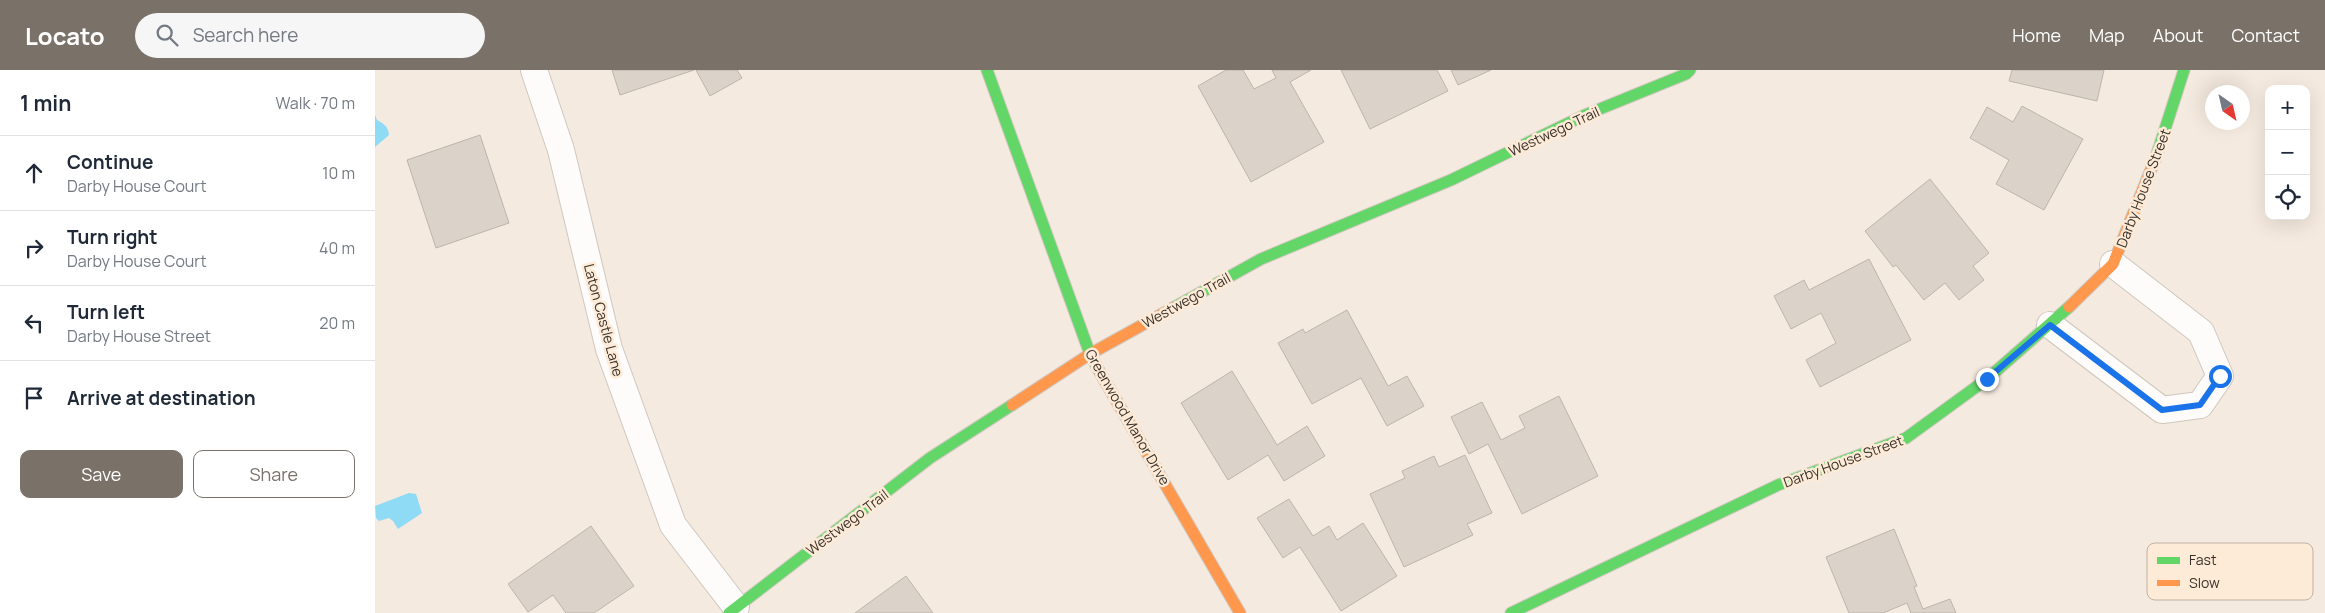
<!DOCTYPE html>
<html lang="en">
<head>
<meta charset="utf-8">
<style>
  body { margin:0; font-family:Manrope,sans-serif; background:#f6f6f7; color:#1f2937 }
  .controls { position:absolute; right:15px; top:15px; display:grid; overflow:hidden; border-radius:10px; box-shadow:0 5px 20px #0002 }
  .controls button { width:45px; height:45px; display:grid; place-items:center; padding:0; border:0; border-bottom:1px solid #e0e1e3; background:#fff; color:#1f2937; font:25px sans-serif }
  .compass { position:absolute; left:1830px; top:15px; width:45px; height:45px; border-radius:50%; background:#fff; box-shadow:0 5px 20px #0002; rotate:146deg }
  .stop { position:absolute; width:15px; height:15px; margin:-11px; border:4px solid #1a73e8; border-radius:50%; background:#fff }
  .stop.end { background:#1a73e8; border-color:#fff; box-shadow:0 1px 5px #0008 }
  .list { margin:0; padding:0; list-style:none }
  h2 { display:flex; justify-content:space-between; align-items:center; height:65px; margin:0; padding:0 20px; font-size:21px }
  h2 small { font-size:16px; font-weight:400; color:#747a83 }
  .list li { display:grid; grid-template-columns:32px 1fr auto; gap:15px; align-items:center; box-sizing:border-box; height:75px; padding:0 20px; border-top:1px solid #e0e1e3 }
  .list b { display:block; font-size:19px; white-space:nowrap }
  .list p { margin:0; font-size:16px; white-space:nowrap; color:#747a83 }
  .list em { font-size:16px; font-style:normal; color:#747a83 }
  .actions { display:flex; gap:10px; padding:15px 20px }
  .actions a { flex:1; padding:11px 0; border:1px solid #7a7269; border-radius:10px; text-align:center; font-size:18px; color:#7a7269 }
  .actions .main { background:#7a7269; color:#fff }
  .icon { flex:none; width:28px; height:28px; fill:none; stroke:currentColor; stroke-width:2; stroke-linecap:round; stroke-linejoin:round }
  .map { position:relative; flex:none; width:1950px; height:543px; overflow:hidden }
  header { display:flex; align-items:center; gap:30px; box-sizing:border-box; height:70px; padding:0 25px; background:#7a7269; color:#fff }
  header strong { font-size:24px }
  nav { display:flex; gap:28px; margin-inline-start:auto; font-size:18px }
  .search { width:350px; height:45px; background:#f6f6f7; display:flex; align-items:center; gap:12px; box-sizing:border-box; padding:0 18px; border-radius:28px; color:#747a83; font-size:19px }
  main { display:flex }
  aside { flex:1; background:#fff }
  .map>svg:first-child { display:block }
  .water { fill:#8fdbf5 }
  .building { fill:#dbd3ca; stroke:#bdb5ac }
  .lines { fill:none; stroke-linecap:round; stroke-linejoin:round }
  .street-casing { stroke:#cfc7bf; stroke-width:28 }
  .fast-casing { stroke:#cfc7bf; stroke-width:13 }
  .slow-casing { stroke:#cfc7bf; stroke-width:13 }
  .street { stroke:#fefcfa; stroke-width:26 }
  .fast { stroke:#63d668; stroke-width:11 }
  .slow { stroke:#ff974d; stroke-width:11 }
  .route { stroke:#1a73e8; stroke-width:6 }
  .labels { text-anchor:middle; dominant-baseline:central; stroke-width:5; stroke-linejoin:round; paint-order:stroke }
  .street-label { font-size:14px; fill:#383129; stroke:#fdead7 }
  .key { fill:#fdead7; stroke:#c2b2a3; stroke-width:1 }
  .key-label { font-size:14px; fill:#383129 }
</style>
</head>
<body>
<header>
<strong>Locato</strong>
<div class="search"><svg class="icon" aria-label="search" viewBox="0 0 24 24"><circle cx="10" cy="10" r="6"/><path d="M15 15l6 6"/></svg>Search here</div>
<nav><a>Home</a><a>Map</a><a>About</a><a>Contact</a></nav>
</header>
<main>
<aside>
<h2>1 min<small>Walk · 70 m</small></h2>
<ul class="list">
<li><svg class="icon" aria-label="ahead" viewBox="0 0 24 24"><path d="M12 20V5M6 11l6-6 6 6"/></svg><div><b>Continue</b><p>Darby House Court</p></div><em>10 m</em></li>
<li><svg class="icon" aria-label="right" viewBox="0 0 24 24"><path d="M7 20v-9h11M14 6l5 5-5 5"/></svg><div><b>Turn right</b><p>Darby House Court</p></div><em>40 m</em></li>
<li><svg class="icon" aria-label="left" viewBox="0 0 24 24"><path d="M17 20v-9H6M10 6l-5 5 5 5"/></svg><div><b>Turn left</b><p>Darby House Street</p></div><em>20 m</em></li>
<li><svg class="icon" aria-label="arrive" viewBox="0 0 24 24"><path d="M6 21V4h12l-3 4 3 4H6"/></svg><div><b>Arrive at destination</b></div></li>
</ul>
<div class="actions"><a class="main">Save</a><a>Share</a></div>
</aside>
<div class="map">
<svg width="1950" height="543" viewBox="0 0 1950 543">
  <rect width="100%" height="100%" fill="#f5eadf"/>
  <path class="water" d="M0,45L2,50C9,54 13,56 14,65L0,77Z
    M34,423L41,424L47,443L23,459L18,451L14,448L4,451L1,448L0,436Z"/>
  <path class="building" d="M237,0H319L245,25Z
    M321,0H362L367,8L335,26Z
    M851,0H868L879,19L901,8L897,0H936L915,12L949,72L876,112L823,16Z
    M966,0H1062L1073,21L995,59Z
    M1076,0H1116L1083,15Z
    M1637,0H1729L1722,31L1634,11Z
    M1647,36L1708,69L1669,140L1621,114L1634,90L1595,68L1612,37L1638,52Z
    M105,65L134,153L61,178L32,90Z
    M1555,109L1614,183L1598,196L1609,210L1584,230L1570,213L1549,230L1521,195L1518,197L1490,161Z
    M1494,189L1536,270L1445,317L1431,290L1461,273L1446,243L1416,259L1399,226L1429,210L1434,220Z
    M972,240L1013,316L1032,306L1049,336L1012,356L986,308L937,334L903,273L928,259L930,263Z
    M857,301L902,375L932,356L950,386L909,411L893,385L853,410L806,333Z
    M1184,326L1223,406L1147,444L1113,374L1094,384L1076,347L1107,332L1126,370L1150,358L1144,346Z
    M1090,385L1117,443L1092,454L1098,465L1029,497L995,424L1030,408L1027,401L1059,386L1064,397Z
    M914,429L938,466L954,456L962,470L988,453L1022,506L966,541L925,477L908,488L882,448Z
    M216,456L259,516L219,543H191L178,525L153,542L133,514Z
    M1519,459L1542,516L1539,517L1548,539L1575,529L1581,543H1536L1532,533L1508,543H1474L1451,487Z
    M531,506L558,543H480Z"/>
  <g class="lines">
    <g class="street-casing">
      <path id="street" d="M159,0L186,80L234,279L298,455L361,537
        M1675,255L1787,340L1825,335L1845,306L1826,262L1738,194"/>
    </g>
    <g class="fast-casing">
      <path id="fast" d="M612,0L715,284L723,299
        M1781,87L1809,0
        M798,238L886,189L1076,110L1210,45L1311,4L1315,0
        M354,543L555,388L637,335
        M1136,543L1403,415L1531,368L1612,309L1694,237"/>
    </g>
    <g class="slow-casing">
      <path id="slow" d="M1694,237L1738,194L1781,87
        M723,299L865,543
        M637,335L715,284L798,238"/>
    </g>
    <use href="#street" class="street"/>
    <use href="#fast" class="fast"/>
    <use href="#slow" class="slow"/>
  </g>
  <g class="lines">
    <path class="route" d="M1612,309L1675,255L1787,340L1825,335L1845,306"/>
  </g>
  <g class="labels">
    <g class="street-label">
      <text transform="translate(1179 61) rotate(-25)">Westwego Trail</text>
      <text transform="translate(1768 118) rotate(-69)">Darby House Street</text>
      <text transform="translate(811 230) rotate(-29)">Westwego Trail</text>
      <text transform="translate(229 250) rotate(75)">Laton Castle Lane</text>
      <text transform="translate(753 347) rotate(60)">Greenwood Manor Drive</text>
      <text transform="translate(1468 391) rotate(-20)">Darby House Street</text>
      <text transform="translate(472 452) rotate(-37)">Westwego Trail</text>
    </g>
  </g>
  <rect x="1772" y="473" width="166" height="57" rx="8" class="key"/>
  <rect x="1782" y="487" width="23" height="7" fill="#63d668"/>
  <rect x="1782" y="510" width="23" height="6" fill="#ff974d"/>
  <g class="key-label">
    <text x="1814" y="495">Fast</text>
    <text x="1814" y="518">Slow</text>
  </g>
</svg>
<div class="controls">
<button>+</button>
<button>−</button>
<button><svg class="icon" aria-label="locate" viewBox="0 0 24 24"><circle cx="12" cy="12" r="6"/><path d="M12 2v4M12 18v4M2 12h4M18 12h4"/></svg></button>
</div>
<svg class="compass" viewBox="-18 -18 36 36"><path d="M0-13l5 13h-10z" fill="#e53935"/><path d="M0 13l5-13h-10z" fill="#747a83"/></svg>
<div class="stop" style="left:1845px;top:306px"></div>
<div class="stop end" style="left:1612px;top:309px"></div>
</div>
</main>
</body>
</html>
